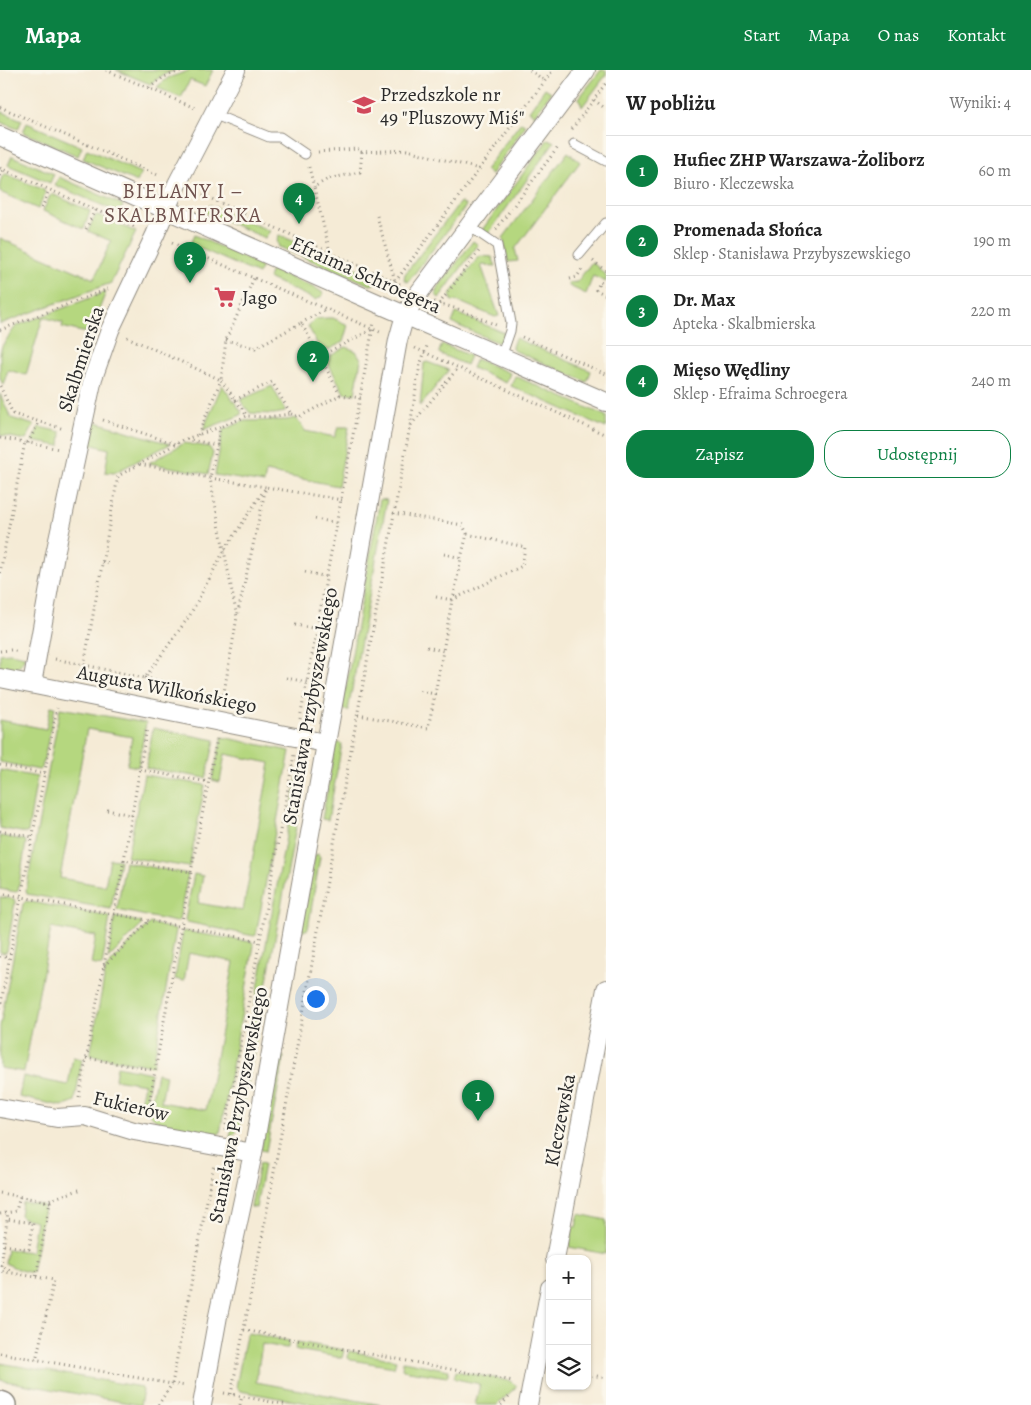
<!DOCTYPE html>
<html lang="pl">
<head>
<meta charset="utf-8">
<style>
  body { margin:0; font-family:Alegreya,serif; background:#f2f2f2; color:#222 }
  .controls { position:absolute; right:15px; bottom:15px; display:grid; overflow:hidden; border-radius:10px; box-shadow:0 1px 4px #0004 }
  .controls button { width:45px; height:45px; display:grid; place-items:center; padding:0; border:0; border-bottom:1px solid #e0e0e0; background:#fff; color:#222; font:25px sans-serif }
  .you { position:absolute; left:315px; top:928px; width:18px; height:18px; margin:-12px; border:4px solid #fff; border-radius:50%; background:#1a73e8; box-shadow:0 0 0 8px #1a73e833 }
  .badge { display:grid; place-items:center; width:32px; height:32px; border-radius:50%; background:#0b8043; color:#fff; font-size:16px; font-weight:700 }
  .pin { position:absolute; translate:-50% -41px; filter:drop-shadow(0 1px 2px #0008) }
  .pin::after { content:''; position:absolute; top:26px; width:18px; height:15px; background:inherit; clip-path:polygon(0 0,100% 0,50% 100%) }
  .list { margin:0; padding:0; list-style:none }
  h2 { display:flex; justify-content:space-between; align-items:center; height:65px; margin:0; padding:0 20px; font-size:21px }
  h2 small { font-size:16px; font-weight:400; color:#767676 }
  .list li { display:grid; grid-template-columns:32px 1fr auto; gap:15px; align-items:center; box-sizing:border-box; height:70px; padding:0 20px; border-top:1px solid #e0e0e0 }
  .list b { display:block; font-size:19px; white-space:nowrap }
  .list p { margin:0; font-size:16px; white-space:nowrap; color:#767676 }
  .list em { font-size:16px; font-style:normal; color:#767676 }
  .actions { display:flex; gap:10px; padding:15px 20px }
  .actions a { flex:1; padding:11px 0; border:1px solid #0b8043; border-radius:20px; text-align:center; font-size:18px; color:#0b8043 }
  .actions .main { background:#0b8043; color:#fff }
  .icon { flex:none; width:28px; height:28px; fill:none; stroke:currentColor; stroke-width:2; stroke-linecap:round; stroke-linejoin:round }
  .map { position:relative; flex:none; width:606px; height:1335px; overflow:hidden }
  header { display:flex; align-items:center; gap:30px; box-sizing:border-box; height:70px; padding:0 25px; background:#0b8043; color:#fff }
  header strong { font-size:24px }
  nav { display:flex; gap:28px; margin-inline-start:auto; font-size:18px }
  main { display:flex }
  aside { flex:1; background:#fff }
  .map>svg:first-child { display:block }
  .green { fill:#b5d77f; stroke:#708155 }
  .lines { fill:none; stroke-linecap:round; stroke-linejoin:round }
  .service-casing { stroke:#908b80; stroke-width:11 }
  .minor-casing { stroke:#908b80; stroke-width:20 }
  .secondary-casing { stroke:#908b80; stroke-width:28 }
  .path { stroke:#908b80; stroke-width:3; stroke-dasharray:1 4; stroke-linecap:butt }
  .service { stroke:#fff; stroke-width:9 }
  .minor { stroke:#fff; stroke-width:18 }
  .secondary { stroke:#fff; stroke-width:25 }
  .labels { text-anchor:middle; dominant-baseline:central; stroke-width:5; stroke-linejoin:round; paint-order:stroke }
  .poi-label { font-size:20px; fill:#2b2b2b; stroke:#fbf7ec; text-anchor:start }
  .street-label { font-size:20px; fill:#2b2b2b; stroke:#fbf7ec }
  .neighbourhood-label { font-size:21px; letter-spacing:1px; fill:#6f524e; stroke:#fbf7ec }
</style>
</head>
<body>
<header>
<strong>Mapa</strong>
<nav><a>Start</a><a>Mapa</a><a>O nas</a><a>Kontakt</a></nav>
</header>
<main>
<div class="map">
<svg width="606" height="1335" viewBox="0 0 606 1335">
  <rect width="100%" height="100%" fill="#fbf7ec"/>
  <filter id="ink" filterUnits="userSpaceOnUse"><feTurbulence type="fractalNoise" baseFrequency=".02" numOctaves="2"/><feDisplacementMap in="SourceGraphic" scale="10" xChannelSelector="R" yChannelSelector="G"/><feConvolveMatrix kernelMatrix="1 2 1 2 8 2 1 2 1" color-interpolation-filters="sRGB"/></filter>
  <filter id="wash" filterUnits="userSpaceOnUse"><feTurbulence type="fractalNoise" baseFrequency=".0096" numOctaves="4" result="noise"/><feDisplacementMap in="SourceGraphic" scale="20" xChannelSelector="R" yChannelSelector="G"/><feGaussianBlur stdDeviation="1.12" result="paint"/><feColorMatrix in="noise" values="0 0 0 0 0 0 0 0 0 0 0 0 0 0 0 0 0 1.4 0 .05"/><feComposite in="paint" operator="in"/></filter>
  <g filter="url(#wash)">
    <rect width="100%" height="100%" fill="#f5ebd6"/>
    <path class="green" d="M116,0H176L163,5L150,14Z
      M191,0H213L205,16L190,10L181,28L158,18V16L168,8Z
      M601,0H606V5L582,37L579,28Z
      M545,18L551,22L535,45L529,41Z
      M0,41L22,50L18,59L0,52Z
      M521,52L526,55L491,104L485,100Z
      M27,53L82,77L78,86L23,62Z
      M548,69L554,72L488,164L482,160Z
      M87,79L141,103L137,112L83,89Z
      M568,82L580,92L515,179L518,191L508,192L503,168Z
      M12,86L54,104L50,113L8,95Z
      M6,104L44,120L45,124L38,139L0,122V112L3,105Z
      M59,107L123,135L120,143L55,115Z
      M52,124L90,141L84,159L43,141L50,126Z
      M460,132L466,136L408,212L404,210L405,204Z
      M210,135L270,161L265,168L205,142Z
      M98,145L136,162L111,213L0,254V168L94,209L111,171L88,161L95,146Z
      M194,165L260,195L261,198L258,204L190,174Z
      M279,165L377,207L374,214L370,215L279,177L277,171Z
      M473,171L478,175L439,228L436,225V220Z
      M481,186L492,187L496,196L481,195L499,246L495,247L460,232L452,231L450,224L477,189Z
      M592,192L606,205V212L593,206L586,224L569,216L568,213L577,212Z
      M273,200L317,219L323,223V225L316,230L268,208L270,202Z
      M106,222L90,262H82L62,257L63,253L43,247L26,305L8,300L3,315L0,308V284L2,276L16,256Z
      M456,243L505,263L501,272L499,273L452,253Z
      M327,248H333L348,255L343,272L328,280L320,279L308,256L316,249Z
      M515,268L591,301L587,312L513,280L512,277Z
      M442,274L470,286L466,295L440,284L439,282Z
      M346,277L356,281L361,289L355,324L344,323L328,293L330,286Z
      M476,289L510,303L506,313L472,298Z
      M427,292L449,300L420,336L424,293Z
      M515,306L606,346V358L511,316Z
      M222,315L241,341V345L203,360Z
      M272,316L285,340V342L274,344L250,343L240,330Z
      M0,324L11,348L34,355L26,370L0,365Z
      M296,348L305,361L335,367L338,357H349L338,416L266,402L264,413L215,405L223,360L244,351L287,350Z
      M93,351L170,374L114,403L105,402L109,379L89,374Z
      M39,357L61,362L60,376L32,371Z
      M184,373L209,377L213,383L208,404L149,393Z
      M380,429L387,430L348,641L342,639Z
      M10,583L25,586C21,598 12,602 0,600V584Z
      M51,636L55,637L42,698L39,700L0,692V650L46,659Z
      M60,638L146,653L138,697L127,695L132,667L87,659L60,808L105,816L110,789L120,790L111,839L27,824L26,821Z
      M153,658L215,670L206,708L146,698Z
      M222,667L290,681L256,865L254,866L187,852L185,850L194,804L203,806L198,833L243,841L270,693L225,684L220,712L212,710Z
      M336,672L342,674L328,750L322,749Z
      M0,700L37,707L28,762L26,763L0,758Z
      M144,705L205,715L189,797L127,787Z
      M297,708L305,710L239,1059L230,1068Z
      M0,766L25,770L26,773L18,820L16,822L0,819Z
      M318,784L320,787L308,859L301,862L315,785Z
      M125,792L188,804L179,850L176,852L117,840Z
      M0,827L14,829L15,832L7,881L4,883L0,882Z
      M26,831L110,847L102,896L91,894L96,866L51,858L24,1002L0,998V957L23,834Z
      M115,847L141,852V856L108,889Z
      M150,853L176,860L153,996L90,985L106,898Z
      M183,861L252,872L254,875L220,1063L217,1065L159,1053L149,1043L157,1003L166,1005L161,1032L206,1040L234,892L189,883L184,911L175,909Z
      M282,986L284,987L266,1081L261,1080L278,988Z
      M73,987L82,989L75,1031L62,1036L19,1027L23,1006L68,1015Z
      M117,996L151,1003L145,1035L140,1034L144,1014L115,1009Z
      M259,1093L264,1094L256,1138L251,1137Z
      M23,1132L43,1135L44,1138L32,1203L20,1200L5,1193L7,1179L31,1182L36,1151L23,1148L20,1145L22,1133Z
      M579,1144L606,1150V1184L569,1177L573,1157H576Z
      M249,1263L289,1271L288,1278H286L262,1274L256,1312L382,1335H318L240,1321L236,1317L246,1265Z
      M297,1272L344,1280L342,1288L298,1280L295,1279Z
      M349,1281L396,1290L394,1297L351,1290L348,1288Z
      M403,1291L449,1300L447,1307L403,1300L402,1299Z
      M0,1293L141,1317L143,1321L140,1335L0,1310Z
      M456,1301L510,1311L517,1316L497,1335H475L480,1314L456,1309L454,1308Z"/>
  </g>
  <g filter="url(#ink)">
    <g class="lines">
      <g class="service-casing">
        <path id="service" d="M213,44L269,67H280L305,84
          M574,74L606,91
          M469,156L497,175L511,253L510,261L501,287
          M579,185L606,153"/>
      </g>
      <g class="minor-casing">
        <path id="minor" d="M0,66L377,233L606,332
          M0,608L325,673
          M32,614L55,484L93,308L110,260L155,165L177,114L236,0
          M0,1038L57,1048L85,1046L134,1061L253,1083
          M555,1189L606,919
          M202,1335L218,1246L253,1083L398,270L405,245L418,224L586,0
          M528,1335L550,1218"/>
      </g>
      <g class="secondary-casing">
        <path id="secondary" d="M0,1334L3,1335"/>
      </g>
      <path class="path" d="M106,0L195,38
        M530,0L545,11
        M149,18L164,7L183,0
        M594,30L606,39
        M0,37L160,106
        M572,59L606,13
        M318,82L357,79L362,82
        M309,97L314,117
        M0,98L137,158
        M0,106L3,99
        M194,121L402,215
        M42,138L49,120
        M377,146L395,211
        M86,159L95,140
        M496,159L559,76
        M172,173L380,262
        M330,182L314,117L328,109L360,102L362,82L407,80L479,99
        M593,191L606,201
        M570,209L577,207L582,199
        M606,215L600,212L596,220L606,225
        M387,217L395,212L553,0
        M434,232L458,239L496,255
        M439,234L479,181
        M301,253L327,239
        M0,260L108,219
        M127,267L221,310L226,270L254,208
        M522,267L606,304
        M226,270L255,278L301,253L320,286
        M415,278L606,365
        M0,316L13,344L64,359
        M340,325L320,286L373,259
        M235,330L272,312L291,344L267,347L247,346
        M291,344L299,347L340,325L361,328
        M103,350L176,374
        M411,355L458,298
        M198,365L221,310L247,346L220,357
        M0,368L25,372
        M186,369L220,357L217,375
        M28,373L39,352
        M393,443L463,455L467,464L461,488
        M315,449L338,453
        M444,484L461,488L453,530
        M102,492L111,494
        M305,502L327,507
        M0,503L25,372L59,379
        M436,527L452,530L443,581
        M452,530L522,496L525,477L467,464
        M295,555L318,559
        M427,577L443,581L435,624
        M0,581L11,580L19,582
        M55,589L84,595L118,406L185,369L217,375L210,408L139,394
        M84,595L145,608L190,545L224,481L266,417L342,430
        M145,608L160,611L159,621
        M286,608L307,612
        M222,634L237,547L210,408L266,417L237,547
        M358,645L428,658L435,624L419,621
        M300,649L374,252
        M0,695L45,704
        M140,700L209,712
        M107,740L132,745
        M0,761L33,767
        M124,790L147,657
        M191,802L217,669
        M0,823L260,871
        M0,886L9,888
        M104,896L149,851
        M0,938L57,638
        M86,988L155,1000
        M79,1027L124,790L191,802L147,1045
        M225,1060L294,685
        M0,1123L50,1132L36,1207L0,1201
        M45,1131L82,1119
        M0,1144L16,1141L20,1126
        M4,1175L29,1179L33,1153L7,1149
        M0,1195L13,1202
        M1,1196L8,1142
        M36,1207L54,1210L36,1290
        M244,1260L513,1311
        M0,1283L172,1314L214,1094
        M587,1304L606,1308
        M224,1323L288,1335
        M231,1324L262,1168L410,356L420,295L427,276
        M158,1335L172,1314L186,1316
        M240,1335L242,1326
        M501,1335L509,1327"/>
      <use href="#service" class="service"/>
      <use href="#minor" class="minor"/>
      <use href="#secondary" class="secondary"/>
    </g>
  </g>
  <defs>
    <g id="school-bare" transform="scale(1.725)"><path d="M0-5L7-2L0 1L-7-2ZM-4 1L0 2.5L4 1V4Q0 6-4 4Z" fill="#d1495b" stroke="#fbf7ec" stroke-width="2.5" paint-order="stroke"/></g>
    <g id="supermarket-bare" transform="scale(1.725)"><path d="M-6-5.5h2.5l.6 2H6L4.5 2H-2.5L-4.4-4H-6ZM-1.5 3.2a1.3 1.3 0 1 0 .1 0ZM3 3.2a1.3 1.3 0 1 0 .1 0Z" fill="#d1495b" stroke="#fbf7ec" stroke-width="2.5" paint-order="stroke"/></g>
  </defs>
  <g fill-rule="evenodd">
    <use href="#school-bare" x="364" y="35"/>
    <use href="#supermarket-bare" x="225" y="227"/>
  </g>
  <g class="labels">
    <g class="poi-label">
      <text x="380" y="24">Przedszkole nr<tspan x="380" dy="23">49 "Pluszowy Miś"</tspan></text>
      <text x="242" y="227">Jago</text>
    </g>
    <g class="street-label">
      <text transform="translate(366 205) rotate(24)">Efraima Schroegera</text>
      <text transform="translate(81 289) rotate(-72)">Skalbmierska</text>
      <text transform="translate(167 619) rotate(11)">Augusta Wilkońskiego</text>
      <text transform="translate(310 636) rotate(-80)">Stanisława Przybyszewskiego</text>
      <text transform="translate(238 1035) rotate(-79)">Stanisława Przybyszewskiego</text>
      <text transform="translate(131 1036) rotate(13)">Fukierów</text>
      <text transform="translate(560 1050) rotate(-79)">Kleczewska</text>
    </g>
    <g class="neighbourhood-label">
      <text x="183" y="121">BIELANY I –<tspan x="183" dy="24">SKALBMIERSKA</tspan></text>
    </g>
  </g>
</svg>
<div class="controls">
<button>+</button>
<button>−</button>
<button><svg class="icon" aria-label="layers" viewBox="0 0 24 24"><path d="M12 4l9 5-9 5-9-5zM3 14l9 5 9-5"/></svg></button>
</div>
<div class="you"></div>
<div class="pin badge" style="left:478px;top:1051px">1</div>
<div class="pin badge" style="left:313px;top:312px">2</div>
<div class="pin badge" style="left:190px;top:213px">3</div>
<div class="pin badge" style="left:299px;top:154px">4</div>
</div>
<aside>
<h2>W pobliżu<small>Wyniki: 4</small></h2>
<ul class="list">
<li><span class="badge">1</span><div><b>Hufiec ZHP Warszawa-Żoliborz</b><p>Biuro · Kleczewska</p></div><em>60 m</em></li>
<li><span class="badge">2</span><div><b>Promenada Słońca</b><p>Sklep · Stanisława Przybyszewskiego</p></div><em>190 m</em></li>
<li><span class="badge">3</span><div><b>Dr. Max</b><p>Apteka · Skalbmierska</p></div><em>220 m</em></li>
<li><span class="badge">4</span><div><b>Mięso Wędliny</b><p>Sklep · Efraima Schroegera</p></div><em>240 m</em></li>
</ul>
<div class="actions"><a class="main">Zapisz</a><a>Udostępnij</a></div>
</aside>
</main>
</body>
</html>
